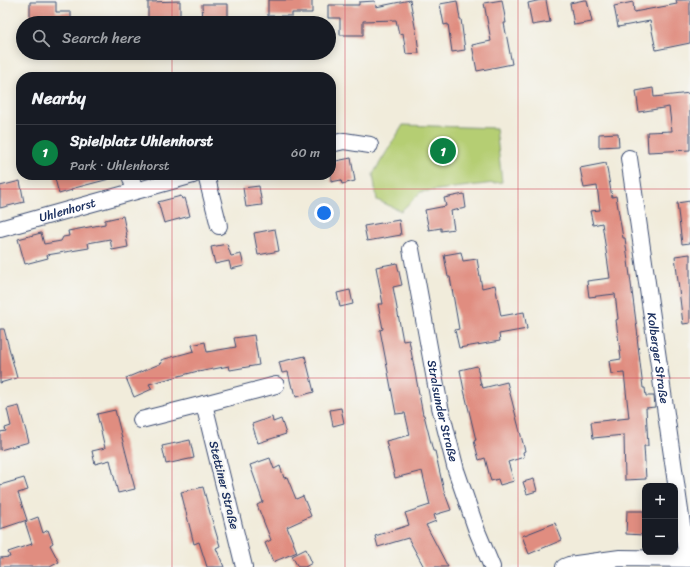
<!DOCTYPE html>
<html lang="en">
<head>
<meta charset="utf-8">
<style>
  body { margin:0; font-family:Sriracha,sans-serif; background:#242831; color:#f1f3f6 }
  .controls { position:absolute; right:12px; bottom:12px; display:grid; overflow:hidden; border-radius:8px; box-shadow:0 2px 10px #0003 }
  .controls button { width:36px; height:36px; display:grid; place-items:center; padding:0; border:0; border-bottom:1px solid #363941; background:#171b24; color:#f1f3f6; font:20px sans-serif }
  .you { position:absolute; left:324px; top:213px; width:14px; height:14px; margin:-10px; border:3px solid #fff; border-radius:50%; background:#1a73e8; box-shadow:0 0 0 6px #1a73e833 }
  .badge { display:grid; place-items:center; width:26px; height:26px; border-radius:50%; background:#0b8043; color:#fff; font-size:13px; font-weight:700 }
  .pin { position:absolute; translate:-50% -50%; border:2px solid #fff; box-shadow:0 1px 4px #0006 }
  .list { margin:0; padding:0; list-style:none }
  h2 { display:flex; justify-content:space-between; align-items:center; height:52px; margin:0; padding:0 16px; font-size:17px }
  h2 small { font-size:13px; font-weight:400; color:#9ea1a6 }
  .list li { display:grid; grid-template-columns:26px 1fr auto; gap:12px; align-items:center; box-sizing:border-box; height:56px; padding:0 16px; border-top:1px solid #363941 }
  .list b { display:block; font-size:15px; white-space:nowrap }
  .list p { margin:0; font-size:13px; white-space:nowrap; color:#9ea1a6 }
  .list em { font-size:13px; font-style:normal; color:#9ea1a6 }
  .icon { flex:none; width:22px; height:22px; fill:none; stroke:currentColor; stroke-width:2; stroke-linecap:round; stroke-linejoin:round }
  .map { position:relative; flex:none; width:690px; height:567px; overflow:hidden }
  .search { position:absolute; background:#171b24; box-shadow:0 2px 10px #0003; left:16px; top:16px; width:320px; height:44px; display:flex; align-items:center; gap:10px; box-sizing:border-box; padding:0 14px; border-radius:22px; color:#9ea1a6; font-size:15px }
  .panel { position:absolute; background:#171b24; box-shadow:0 2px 10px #0003; left:16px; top:72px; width:320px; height:108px; border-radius:16px }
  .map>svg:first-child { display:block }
  .green { fill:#b5ce73; stroke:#687e68 }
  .building { fill:#e08d80 }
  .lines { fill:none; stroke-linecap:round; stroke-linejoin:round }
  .street-casing { stroke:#3b4b71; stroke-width:18 }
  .street { stroke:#fff; stroke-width:16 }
  .grid { fill:none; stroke:#d1495b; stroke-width:1; stroke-opacity:0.55 }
  .labels { text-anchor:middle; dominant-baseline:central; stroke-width:4; stroke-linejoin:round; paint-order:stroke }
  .street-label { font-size:12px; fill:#1b2f5e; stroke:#f6f6f2 }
</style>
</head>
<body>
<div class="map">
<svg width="690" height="567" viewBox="0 0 690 567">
  <rect width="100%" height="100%" fill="#f6f6f2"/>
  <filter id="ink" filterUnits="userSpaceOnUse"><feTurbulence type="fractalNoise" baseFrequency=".025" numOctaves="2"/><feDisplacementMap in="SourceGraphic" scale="8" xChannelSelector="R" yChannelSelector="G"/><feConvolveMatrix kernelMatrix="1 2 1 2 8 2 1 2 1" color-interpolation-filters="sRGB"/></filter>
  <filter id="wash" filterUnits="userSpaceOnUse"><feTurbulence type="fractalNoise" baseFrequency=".012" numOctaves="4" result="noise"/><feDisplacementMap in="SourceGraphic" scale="16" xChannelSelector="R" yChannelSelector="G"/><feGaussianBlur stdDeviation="0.9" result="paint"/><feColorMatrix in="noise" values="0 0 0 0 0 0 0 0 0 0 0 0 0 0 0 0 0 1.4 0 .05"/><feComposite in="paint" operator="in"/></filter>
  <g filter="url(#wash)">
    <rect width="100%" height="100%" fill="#f1ecdb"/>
    <path class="green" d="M403,125L496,128L502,182L421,192L401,211L377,200L373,174Z"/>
    <g id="blocks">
      <path class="building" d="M268,0H312V13H292V16H268Z
        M410,0L417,37L419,53L406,54L403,33L399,34L396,20L363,21V35H340V18H328V5H359V2L375,1L376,7Z
        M502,0L506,23H504L512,64L477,71L472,45L491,41L484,3Z
        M541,0H546L550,22L532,25L528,3Z
        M584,0H587L592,22L574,25L570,3Z
        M676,0H690V43L656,50L650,21L618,27L614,6L633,2L634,12L677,4Z
        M180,1V23H148V2Z
        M457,1L460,19H461L465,50L452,52L448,24L444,25L440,4Z
        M30,2H56V12H71V23H30Z
        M202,4H228V23H203Z
        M653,88L654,97L690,93V150L648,152L647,132L672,131L669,107L639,112L636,91Z
        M618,133L619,146L599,147V134Z
        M351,158L355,181L342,184L341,180L331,182V162Z
        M606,163L612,197L616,196L623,238H625L638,337H637L643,388H645L646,396H654L655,407L646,408L648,446H644L646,479L625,480L624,435L593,438L591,422L629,418L624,373L611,374L609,361L621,359L616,320L618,319L615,294L589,297L587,281L610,278L602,223L593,225L590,211L600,210L597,186L584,188L580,168Z
        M54,175H109V179L71,189L72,190L59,194Z
        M20,181L24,202L0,208V186Z
        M259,186L262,205L246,207L243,188Z
        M464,194L466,208L451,211L454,229L441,231V228L429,230L425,210L446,206L444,198Z
        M181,196L182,199L185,198L190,216L164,223L158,202Z
        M690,201V243L682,244L677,203Z
        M123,216L127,236H126L128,247L112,250L110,239L88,243L89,248L47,255L48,258L25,264L18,239L41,233L44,244L61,241L63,237L69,236L68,231L105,224V220Z
        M399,220L401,235L367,241L364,226Z
        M275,229L279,251L258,255L254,233Z
        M227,244L231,256L241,254L244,266L231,269L229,261L215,264L211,247Z
        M461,252L463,261L477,259L482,288L495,285L501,316L524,312L527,329L499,334L500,341L459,348L455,330L459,329L450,277H448L444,255Z
        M690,254V323L683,324L675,256Z
        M397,263L402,285L393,287L403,341L409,340L423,415H424L433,451H435L444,491L451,510L434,515L436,521L426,525L448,567H424L408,538L378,547L375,536L409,525L405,513L430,505L422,471L395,478L386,441L410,435L405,413L396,414L380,330L383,329L378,304H383L376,267Z
        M350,290L353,304L340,307L337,293Z
        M0,329H4L17,378L0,383Z
        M254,335L259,365L230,370L229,366L198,372V371L149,384L152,389L134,397L126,378L162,363L161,360L194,351L192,345L205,342L207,352L236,347L234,338Z
        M305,356L314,392L296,397L294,388H292L288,372L282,373L279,362Z
        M477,366L481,385H482L483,388L507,382L525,451L523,452L524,457L508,462L514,481L500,485L498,479L491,481L485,458L479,460L474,441L476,440L464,390L460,370Z
        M19,406L29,442L0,450V432L6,431L5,428L11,426L7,409Z
        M341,408L344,423L333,426L330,410Z
        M115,410L135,489L118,493L110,460L95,464L92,451L105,448L97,414Z
        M272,417L273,422L281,419L286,434L258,443L252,424Z
        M190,440L194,458L166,464L162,446Z
        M270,458L274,469L280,466L284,478L287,477L296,499L303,496L311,516L287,527L297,552L273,562L265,543L271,540L257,505L263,502L250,465Z
        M24,478L28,490L18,493L27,520L0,529V485Z
        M534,479L537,491L527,494L523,482Z
        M203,487L210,513L220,546L216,548L224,567H207L199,542L194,544L181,492Z
        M627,511H644V535L626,534Z
        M38,517L43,533L48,530L53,543L50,545L59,562L50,567H0V558L10,557L8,552L32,544L25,522Z
        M555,523L562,540L529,554L522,536Z
        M306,549L312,563L305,567H298L292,556Z"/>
    </g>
  </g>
  <g filter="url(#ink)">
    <use href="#blocks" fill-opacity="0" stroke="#3b4b71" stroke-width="1"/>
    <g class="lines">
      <g class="street-casing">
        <g id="street">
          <path d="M331,144L344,141L370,145"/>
          <path id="s1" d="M629,158L687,559"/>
          <path d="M130,175L135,191"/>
          <path d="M206,175L219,226"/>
          <path id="s2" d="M0,229L193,175"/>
          <path id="s3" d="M411,249L440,407L456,470L477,531L492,567"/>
          <path d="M141,420L204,404"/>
          <path d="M244,567L204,404L276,385"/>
          <path d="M564,567L569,565L620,558L690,559"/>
        </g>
      </g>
      <use href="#street" class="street"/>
    </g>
  </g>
  <path class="grid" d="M172,0V23M345,0V567M518,0V567M172,53V77M172,175V567M0,189H690M0,378H690"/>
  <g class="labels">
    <g class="street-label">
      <text stroke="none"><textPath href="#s2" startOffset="70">Uhlenhorst</textPath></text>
      <text stroke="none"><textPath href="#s1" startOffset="202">Kolberger Straße</textPath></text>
      <text stroke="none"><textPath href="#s3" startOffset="165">Stralsunder Straße</textPath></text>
      <text transform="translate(224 485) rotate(76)">Stettiner Straße</text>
    </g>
  </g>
</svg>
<div class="controls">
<button>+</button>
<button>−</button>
</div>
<div class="you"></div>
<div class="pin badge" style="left:443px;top:151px">1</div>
<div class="search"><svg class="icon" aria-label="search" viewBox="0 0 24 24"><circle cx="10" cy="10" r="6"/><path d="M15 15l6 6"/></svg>Search here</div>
<section class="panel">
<h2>Nearby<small></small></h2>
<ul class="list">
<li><span class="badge">1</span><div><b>Spielplatz Uhlenhorst</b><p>Park · Uhlenhorst</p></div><em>60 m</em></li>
</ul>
</section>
</div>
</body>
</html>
